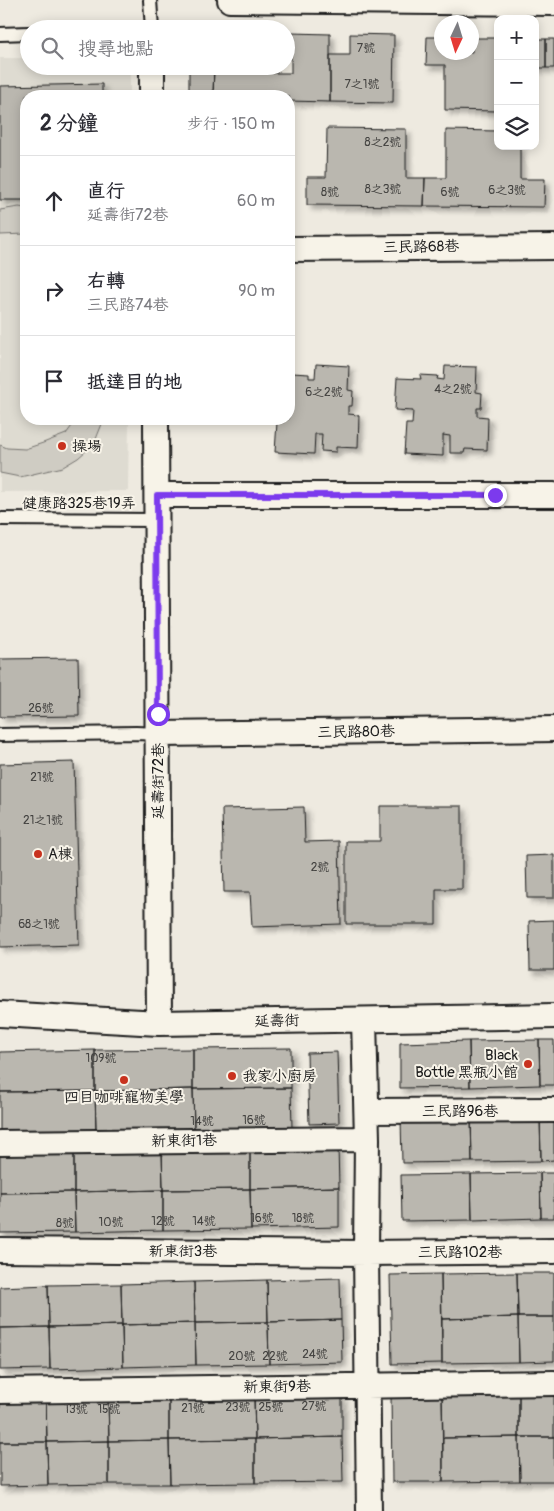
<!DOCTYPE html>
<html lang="zh-TW">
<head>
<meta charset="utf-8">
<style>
  body { margin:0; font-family:Pangolin,"LXGW WenKai TC",sans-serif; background:#f2f2f3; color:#2b2b33 }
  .controls { position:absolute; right:15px; top:15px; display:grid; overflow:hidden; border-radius:10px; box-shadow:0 2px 12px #0003 }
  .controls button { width:45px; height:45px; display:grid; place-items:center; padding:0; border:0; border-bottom:1px solid #e1e1e2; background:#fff; color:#2b2b33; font:25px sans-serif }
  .compass { position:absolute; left:434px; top:15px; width:45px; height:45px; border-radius:50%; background:#fff; box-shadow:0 2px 12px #0003; rotate:184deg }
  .stop { position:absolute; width:15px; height:15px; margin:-11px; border:4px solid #7c3aed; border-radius:50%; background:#fff }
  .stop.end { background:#7c3aed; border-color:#fff; box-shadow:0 1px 5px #0008 }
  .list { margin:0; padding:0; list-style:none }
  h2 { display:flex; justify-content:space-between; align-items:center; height:65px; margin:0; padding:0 20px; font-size:21px }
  h2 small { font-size:16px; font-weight:400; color:#7c7c81 }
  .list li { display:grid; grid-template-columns:32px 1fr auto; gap:15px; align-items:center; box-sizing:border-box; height:90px; padding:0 20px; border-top:1px solid #e1e1e2 }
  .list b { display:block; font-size:19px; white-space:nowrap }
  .list p { margin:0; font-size:16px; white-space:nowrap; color:#7c7c81 }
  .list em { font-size:16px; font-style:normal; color:#7c7c81 }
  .icon { flex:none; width:28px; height:28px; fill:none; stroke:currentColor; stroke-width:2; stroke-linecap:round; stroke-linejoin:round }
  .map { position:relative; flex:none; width:554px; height:1511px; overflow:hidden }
  .search { position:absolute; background:#fff; box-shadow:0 2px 12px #0003; left:20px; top:20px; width:275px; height:55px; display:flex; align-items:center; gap:12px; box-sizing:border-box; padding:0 18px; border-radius:28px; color:#7c7c81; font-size:19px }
  .panel { position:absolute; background:#fff; box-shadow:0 2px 12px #0003; left:20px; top:90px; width:275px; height:335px; border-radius:20px }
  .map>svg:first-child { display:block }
  .built { fill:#dedbd1 }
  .pitch { fill:#cfccc3; stroke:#767470 }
  .building { fill:#bab7af; stroke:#1c1c1c; filter:url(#shadow) }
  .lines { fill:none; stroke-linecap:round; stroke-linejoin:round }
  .lane-casing { stroke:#1c1c1c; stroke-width:16 }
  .street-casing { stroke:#1c1c1c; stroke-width:28 }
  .lane { stroke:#f7f3e8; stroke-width:12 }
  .street { stroke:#f7f3e8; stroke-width:24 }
  .route { stroke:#7c3aed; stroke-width:6 }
  .poi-dot { fill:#c8321e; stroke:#f7f3e8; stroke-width:2 }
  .labels { text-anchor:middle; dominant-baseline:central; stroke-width:4; stroke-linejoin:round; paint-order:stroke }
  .number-label { font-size:12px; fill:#444341 }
  .street-label { font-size:15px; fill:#1c1c1c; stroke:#f7f3e8 }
  .poi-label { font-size:15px; fill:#1c1c1c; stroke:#f7f3e8; text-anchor:start }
</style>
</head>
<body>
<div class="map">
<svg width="554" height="1511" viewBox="0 0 554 1511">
  <defs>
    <filter id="shadow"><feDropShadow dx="4.5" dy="4.5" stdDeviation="2.5" flood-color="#0004"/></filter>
  </defs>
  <rect width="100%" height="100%" fill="#eeeae0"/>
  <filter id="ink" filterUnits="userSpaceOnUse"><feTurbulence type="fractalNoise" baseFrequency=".02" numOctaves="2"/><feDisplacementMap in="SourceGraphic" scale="10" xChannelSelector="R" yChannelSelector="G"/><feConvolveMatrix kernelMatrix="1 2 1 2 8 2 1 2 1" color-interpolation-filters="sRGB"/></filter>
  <g filter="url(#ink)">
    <path class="built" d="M0,58H29V66H130V96H26V419H129L128,491L0,492Z"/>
    <path class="pitch" d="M19,207L26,208V234L0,235V210Z
      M77,419H104L94,444L78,458L63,467L20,477L0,473V445L7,448L25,449L43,443L66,434Z"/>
    <path class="building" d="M190,25H214V29H189Z
      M291,33L330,34V102L289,101V96H213L214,66H271V73H291Z
      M350,34L394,35L393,103L330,102V55H350Z
      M427,37H442V52H472V38H498V111L445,110V65H426Z
      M535,39H546V68H535Z
      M546,39H554V68H546Z
      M189,66H214L213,96H189Z
      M102,84V96H26V200H0V86Z
      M327,128L406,129V178H425L424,206L307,205V177H326Z
      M446,130L498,131V146H520V179H545L544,207L424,206L425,178H446Z
      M316,364L349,366L348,390L353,391L352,406H348V414L359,415L358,448L336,447V452L321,451L322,434H315L314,454L275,452L277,422H284V419H289V377H292V373L309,374V378H315Z
      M445,366L477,367L476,392L482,393L481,408H477V416L488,417L487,450L465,449L464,453H450V436L443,435V456L404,454L406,424H412L413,411L395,410L397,378L421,379L420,375L438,376L437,379L444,380Z
      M78,658L79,716L0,717V659Z
      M74,762L79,945L0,947V764Z
      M380,806H462V889H436V924H346V841H380Z
      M304,807L305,842L339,841L341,924L252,927L250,892H224L222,809Z
      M554,855V898H527L526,856Z
      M554,920V970H530L529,921Z
      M539,1040L540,1085L470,1087L469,1041Z
      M539,1040H554V1085H540Z
      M469,1041L470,1087L400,1088V1043Z
      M291,1048V1088L193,1089V1049Z
      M193,1049V1089L95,1091V1050Z
      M95,1050V1091L0,1092V1052Z
      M337,1052L339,1123L309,1124L307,1053Z
      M291,1088L292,1128L194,1129L193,1089Z
      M193,1089L194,1129L96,1130L95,1091Z
      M95,1091L96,1130L0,1132V1092Z
      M540,1115L541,1161L472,1162L471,1116Z
      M540,1115H554V1160L541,1161Z
      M471,1116L472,1162L402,1163L401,1118Z
      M338,1147L339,1187L250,1189V1149Z
      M250,1149V1189L163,1190L162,1150Z
      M162,1150L163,1190L74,1192V1152Z
      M74,1152V1192L0,1193V1153Z
      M540,1173H554V1218H541Z
      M540,1173L541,1218L472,1220L471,1174Z
      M471,1174L472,1220L402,1221L401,1175Z
      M339,1187V1227L251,1229L250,1189Z
      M250,1189L251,1229L163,1230V1190Z
      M163,1190V1230L75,1232L74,1192Z
      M74,1192L75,1232L0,1233V1193Z
      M517,1273L518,1317L442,1319L441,1274Z
      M517,1273H554V1317H518Z
      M441,1274L442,1363L392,1364L390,1275Z
      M340,1278L341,1320L268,1322L267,1280Z
      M267,1280L268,1322L195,1323L194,1282Z
      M194,1282L195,1323L122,1325L121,1284Z
      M121,1284L122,1325L49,1327L48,1285Z
      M48,1285L49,1327L0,1328V1287Z
      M518,1317H554V1361L519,1362Z
      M518,1317L519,1362L442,1363V1319Z
      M341,1320L342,1362L269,1364L268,1322Z
      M268,1322L269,1364L196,1365L195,1323Z
      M195,1323L196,1365L123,1367L122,1325Z
      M122,1325L123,1367L50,1369L49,1327Z
      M49,1327L50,1369L0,1370V1328Z
      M554,1392V1437H519V1393Z
      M519,1393V1437L443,1438L442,1394Z
      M391,1394H442L443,1482H392Z
      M342,1395V1437L255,1439L254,1396Z
      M254,1396L255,1439L169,1440V1397Z
      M108,1397L109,1441L47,1442L46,1398Z
      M108,1397H169V1440L109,1441Z
      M0,1398H46L47,1442H0Z
      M342,1437L343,1482L255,1483V1439Z
      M519,1437L520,1481L443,1482V1438Z
      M519,1437H554V1481H520Z
      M255,1439V1483L170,1484L169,1440Z
      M169,1440L170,1484H109V1441Z
      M109,1441V1484L48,1485L47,1442Z
      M0,1442H47L48,1485L0,1486Z"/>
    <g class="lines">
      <g class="lane-casing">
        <path id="lane" d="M150,0L152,29
          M0,34L29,33
          M0,519L157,520
          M0,735L136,733L158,734"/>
      </g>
      <g class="street-casing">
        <path id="street" d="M230,0L554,3
          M152,66V96
          M289,249L554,247
          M156,419L159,1023
          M157,495H554
          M158,734L554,729
          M0,1014L159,1023L554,1016
          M364,1020L367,1139L366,1253L369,1511
          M367,1111L554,1110
          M0,1143L367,1139
          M0,1250L366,1253L554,1251
          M0,1391L554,1383"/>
      </g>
      <use href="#lane" class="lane"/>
      <use href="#street" class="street"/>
    </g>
  </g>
  <g class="lines" filter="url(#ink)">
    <path class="route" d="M158,714L157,495H495"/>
  </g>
  <g class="poi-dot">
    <circle cx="62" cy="446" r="5"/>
    <circle cx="38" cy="854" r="5"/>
    <circle cx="528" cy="1064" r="5"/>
    <circle cx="232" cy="1076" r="5"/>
    <circle cx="124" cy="1080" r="5"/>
  </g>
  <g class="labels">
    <g class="number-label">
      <text x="366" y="48">7號</text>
      <text x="362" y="84">7之1號</text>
      <text x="383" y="142">8之2號</text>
      <text x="383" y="189">8之3號</text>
      <text x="507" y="190">6之3號</text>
      <text x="330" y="192">8號</text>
      <text x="450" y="192">6號</text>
      <text x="453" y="389">4之2號</text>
      <text x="324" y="392">6之2號</text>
      <text x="41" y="708">26號</text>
      <text x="42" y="777">21號</text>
      <text x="43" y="820">21之1號</text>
      <text x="320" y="867">2號</text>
      <text x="39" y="924">68之1號</text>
      <text x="101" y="1058">109號</text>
      <text x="254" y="1120">16號</text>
      <text x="202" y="1121">14號</text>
      <text x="262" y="1218">16號</text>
      <text x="303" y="1218">18號</text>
      <text x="163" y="1221">12號</text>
      <text x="204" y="1221">14號</text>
      <text x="111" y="1222">10號</text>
      <text x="65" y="1223">8號</text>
      <text x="315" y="1354">24號</text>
      <text x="242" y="1356">20號</text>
      <text x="275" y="1356">22號</text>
      <text x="314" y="1406">27號</text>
      <text x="238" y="1407">23號</text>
      <text x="271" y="1407">25號</text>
      <text x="193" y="1408">21號</text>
      <text x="76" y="1409">13號</text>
      <text x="109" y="1409">15號</text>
    </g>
    <g class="street-label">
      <text transform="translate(421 247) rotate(-1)">三民路68巷</text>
      <text x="79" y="503">健康路325巷19弄</text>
      <text transform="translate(356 732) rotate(-1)">三民路80巷</text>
      <text transform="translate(158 781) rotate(-90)">延壽街72巷</text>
      <text transform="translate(277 1021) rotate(-1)">延壽街</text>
      <text x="460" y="1111">三民路96巷</text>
      <text transform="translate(184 1141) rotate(-1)">新東街1巷</text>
      <text x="183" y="1251">新東街3巷</text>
      <text x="460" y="1252">三民路102巷</text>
      <text transform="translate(277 1387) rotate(-1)">新東街9巷</text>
    </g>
    <g class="poi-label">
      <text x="72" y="446">操場</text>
      <text x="48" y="854">A棟</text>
      <text x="518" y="1055" text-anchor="end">Black<tspan x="518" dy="17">Bottle 黑瓶小館</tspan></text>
      <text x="242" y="1076">我家小廚房</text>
      <text x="124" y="1097" text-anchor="middle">四目咖啡寵物美學</text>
    </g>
  </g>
</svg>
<div class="controls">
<button>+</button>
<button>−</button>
<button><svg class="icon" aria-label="layers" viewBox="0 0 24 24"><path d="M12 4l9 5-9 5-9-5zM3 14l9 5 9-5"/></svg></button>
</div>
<svg class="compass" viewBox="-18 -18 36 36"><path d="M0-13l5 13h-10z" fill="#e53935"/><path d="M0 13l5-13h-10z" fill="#7c7c81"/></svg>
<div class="stop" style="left:158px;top:714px"></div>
<div class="stop end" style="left:495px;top:495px"></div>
<div class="search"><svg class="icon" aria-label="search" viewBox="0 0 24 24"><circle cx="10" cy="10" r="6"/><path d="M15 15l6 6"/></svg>搜尋地點</div>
<section class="panel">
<h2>2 分鐘<small>步行 · 150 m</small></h2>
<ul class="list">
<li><svg class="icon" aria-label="ahead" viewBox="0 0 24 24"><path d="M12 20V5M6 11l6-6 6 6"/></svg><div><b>直行</b><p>延壽街72巷</p></div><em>60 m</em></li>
<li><svg class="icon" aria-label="right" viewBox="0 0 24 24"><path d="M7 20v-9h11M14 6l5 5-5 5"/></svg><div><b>右轉</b><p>三民路74巷</p></div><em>90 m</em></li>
<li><svg class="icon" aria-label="arrive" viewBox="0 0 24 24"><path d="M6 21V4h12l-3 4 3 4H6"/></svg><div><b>抵達目的地</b></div></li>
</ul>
</section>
</div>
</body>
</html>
